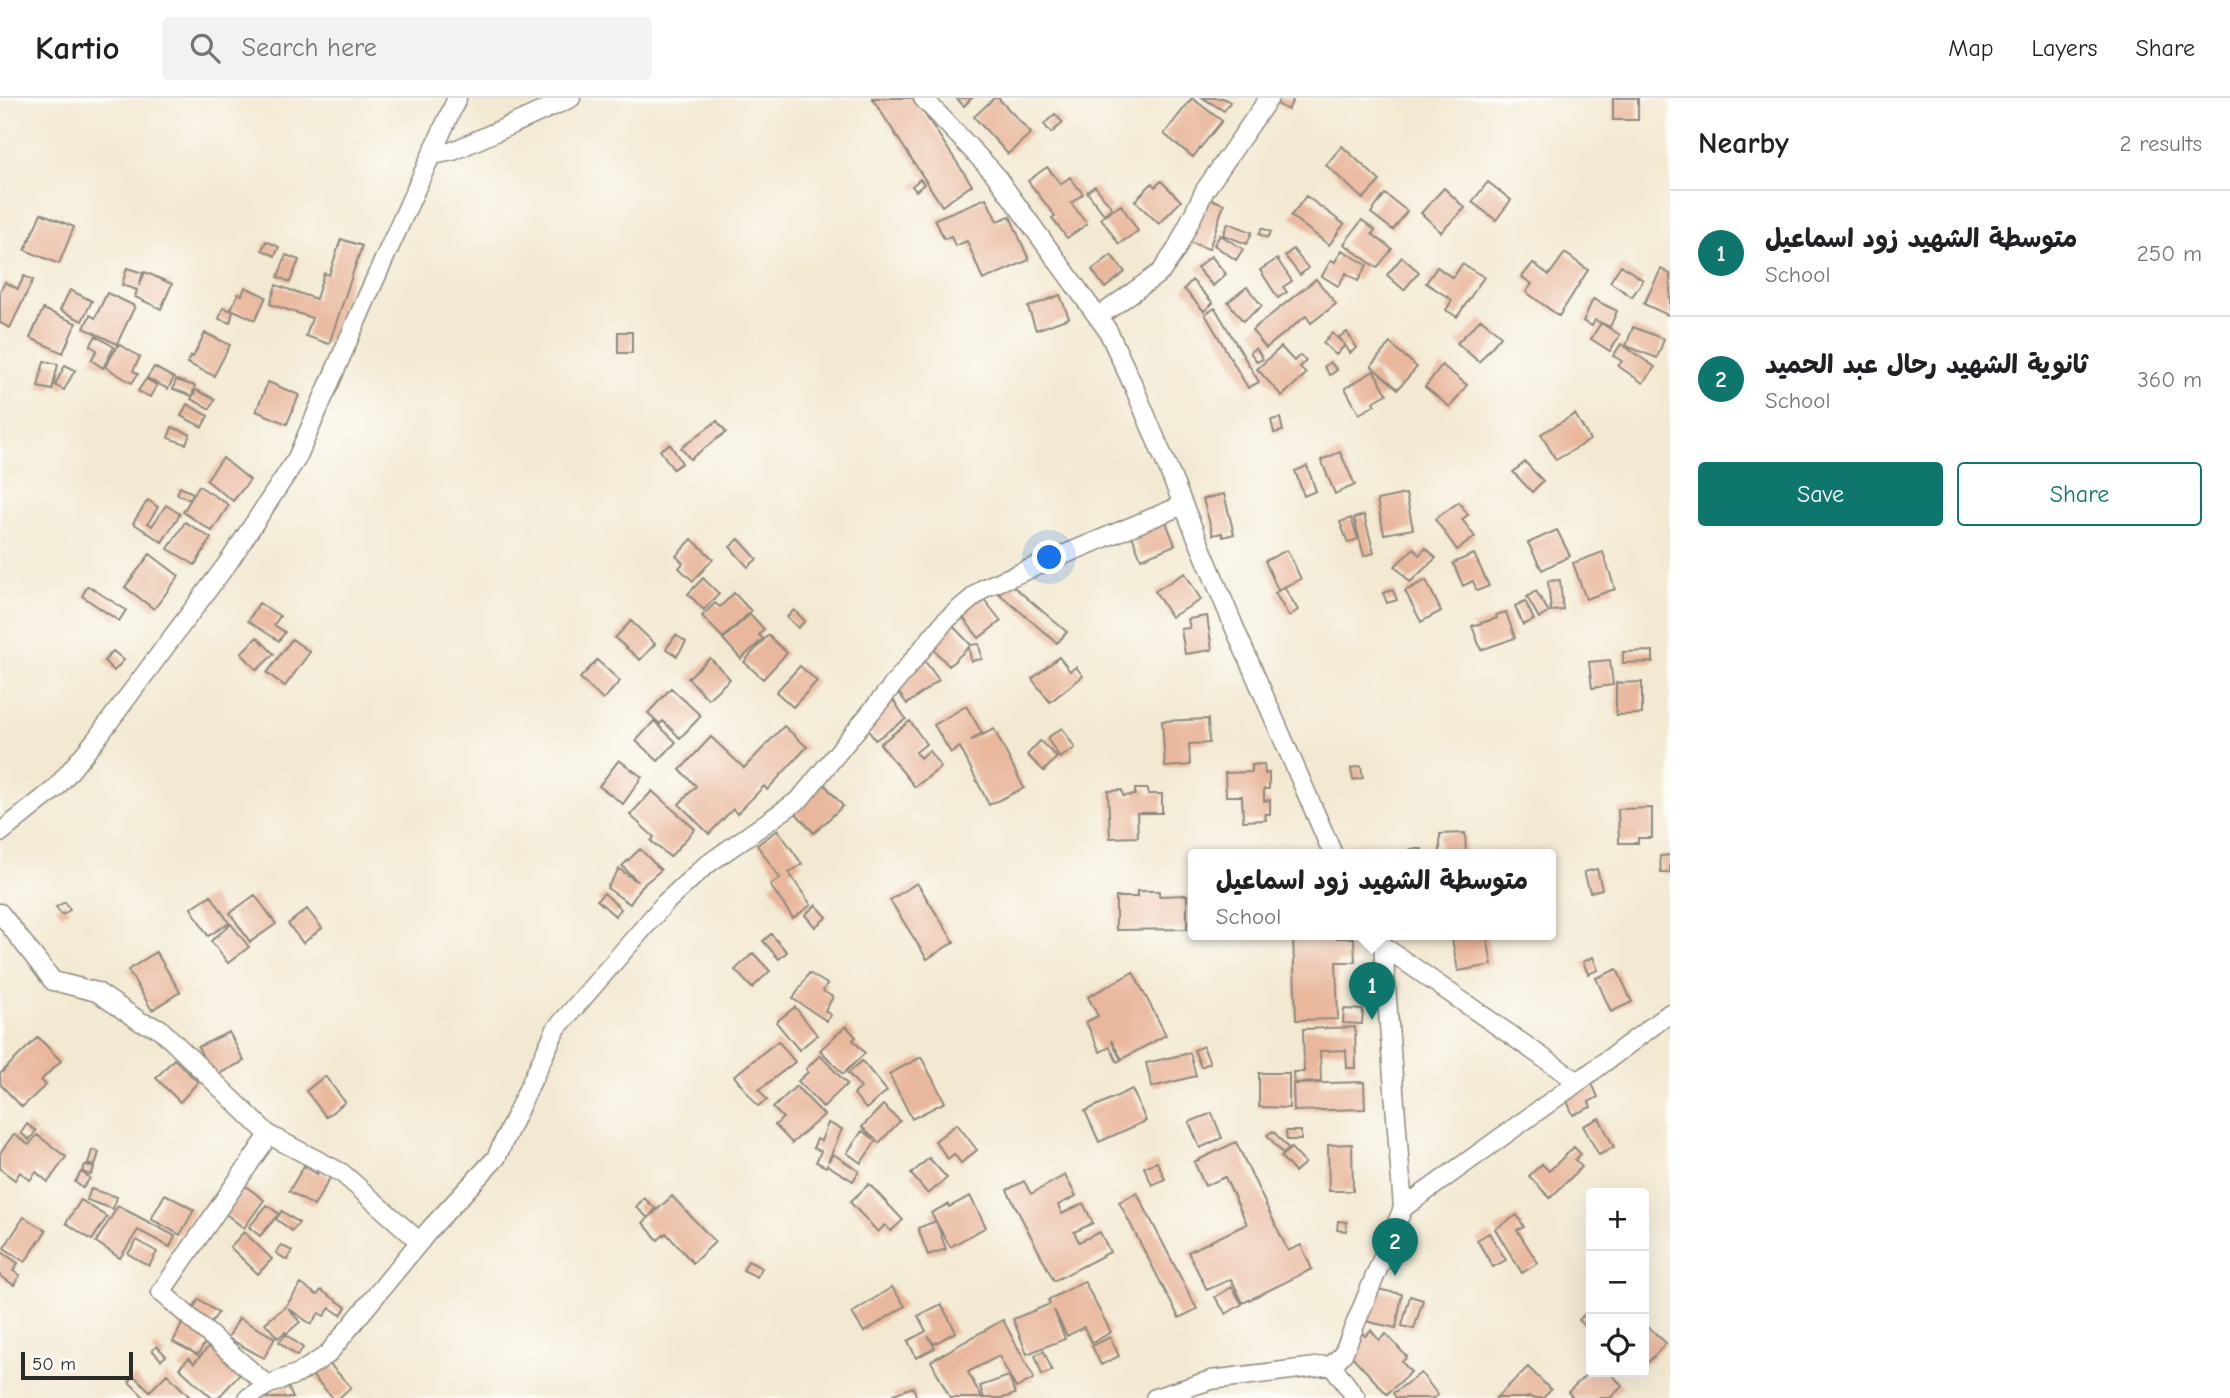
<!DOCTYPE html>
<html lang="en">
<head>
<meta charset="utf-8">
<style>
  body { margin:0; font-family:"Comic Neue","Playpen Sans Arabic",sans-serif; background:#f2f2f2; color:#202124 }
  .controls { position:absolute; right:21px; bottom:21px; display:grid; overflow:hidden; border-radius:7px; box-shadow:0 7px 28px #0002 }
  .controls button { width:63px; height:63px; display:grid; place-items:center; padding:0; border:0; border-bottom:2px solid #e0e0e0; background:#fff; color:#202124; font:35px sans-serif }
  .scale { position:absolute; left:21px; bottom:18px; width:112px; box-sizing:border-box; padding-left:7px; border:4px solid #2b2b2b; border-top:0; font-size:19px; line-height:24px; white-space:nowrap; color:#2b2b2b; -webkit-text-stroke:5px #fdfcf7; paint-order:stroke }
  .you { position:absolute; left:1050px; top:460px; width:24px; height:24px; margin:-18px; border:5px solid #fff; border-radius:50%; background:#1a73e8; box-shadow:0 0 0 10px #1a73e833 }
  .badge { display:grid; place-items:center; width:46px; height:46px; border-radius:50%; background:#0f766e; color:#fff; font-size:23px; font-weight:700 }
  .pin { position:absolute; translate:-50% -58px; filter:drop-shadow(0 2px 4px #0008) }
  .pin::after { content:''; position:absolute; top:37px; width:24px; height:21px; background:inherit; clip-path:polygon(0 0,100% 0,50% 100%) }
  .popup { position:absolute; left:1188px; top:751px; width:368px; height:91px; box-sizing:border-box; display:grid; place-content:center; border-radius:7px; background:#fff; filter:drop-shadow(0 2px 5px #0005); font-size:23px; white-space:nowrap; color:#757577 }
  .popup b { font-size:26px; color:#202124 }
  .popup::after { content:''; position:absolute; left:50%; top:100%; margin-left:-14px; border:14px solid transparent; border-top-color:#fff }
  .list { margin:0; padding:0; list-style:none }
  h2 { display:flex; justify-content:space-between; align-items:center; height:91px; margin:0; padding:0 28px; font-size:30px }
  h2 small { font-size:23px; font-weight:400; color:#757577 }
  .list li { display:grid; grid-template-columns:46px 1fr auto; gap:21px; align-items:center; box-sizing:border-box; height:126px; padding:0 28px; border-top:2px solid #e0e0e0 }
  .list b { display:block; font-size:26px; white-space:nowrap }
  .list p { margin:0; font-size:23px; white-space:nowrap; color:#757577 }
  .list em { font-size:23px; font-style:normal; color:#757577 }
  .actions { display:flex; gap:14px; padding:21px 28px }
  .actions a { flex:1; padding:16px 0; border:2px solid #0f766e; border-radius:7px; text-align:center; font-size:24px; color:#0f766e }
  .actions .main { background:#0f766e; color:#fff }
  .icon { flex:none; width:38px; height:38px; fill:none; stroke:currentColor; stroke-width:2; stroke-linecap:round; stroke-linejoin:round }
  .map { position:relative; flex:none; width:1670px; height:1300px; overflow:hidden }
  header { display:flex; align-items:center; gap:42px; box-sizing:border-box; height:98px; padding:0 35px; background:#fff; border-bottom:2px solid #e0e0e0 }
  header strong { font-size:33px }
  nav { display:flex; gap:38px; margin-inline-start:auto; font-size:24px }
  .search { width:490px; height:63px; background:#f2f2f2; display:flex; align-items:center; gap:18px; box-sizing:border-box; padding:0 24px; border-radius:7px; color:#757577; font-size:26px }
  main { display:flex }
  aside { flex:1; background:#fff }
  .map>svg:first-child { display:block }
  .building { fill:#e9b79c }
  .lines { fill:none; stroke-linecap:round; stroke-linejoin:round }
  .minor-casing { stroke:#8f8a7e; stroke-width:21 }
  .minor { stroke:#fff; stroke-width:18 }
</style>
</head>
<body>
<header>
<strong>Kartio</strong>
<div class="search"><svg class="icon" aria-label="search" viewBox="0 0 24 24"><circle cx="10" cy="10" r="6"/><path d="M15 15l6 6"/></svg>Search here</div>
<nav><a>Map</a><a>Layers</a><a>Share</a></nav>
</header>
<main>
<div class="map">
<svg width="1670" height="1300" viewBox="0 0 1670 1300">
  <rect width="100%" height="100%" fill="#fdfcf7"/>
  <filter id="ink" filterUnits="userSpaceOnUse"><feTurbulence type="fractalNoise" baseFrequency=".0143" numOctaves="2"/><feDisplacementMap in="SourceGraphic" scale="14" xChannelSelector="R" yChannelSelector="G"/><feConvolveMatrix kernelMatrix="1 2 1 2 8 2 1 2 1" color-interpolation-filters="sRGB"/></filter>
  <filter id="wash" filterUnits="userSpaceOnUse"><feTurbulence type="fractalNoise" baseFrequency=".00686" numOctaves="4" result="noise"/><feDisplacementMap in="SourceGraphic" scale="28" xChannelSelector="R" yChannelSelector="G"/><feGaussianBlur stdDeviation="1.57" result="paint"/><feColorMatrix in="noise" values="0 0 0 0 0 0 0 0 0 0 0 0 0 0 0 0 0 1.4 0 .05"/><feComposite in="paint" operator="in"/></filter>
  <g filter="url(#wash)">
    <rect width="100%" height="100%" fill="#f3e9d2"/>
    <g id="blocks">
      <path class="building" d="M872,0H914L972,87L942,108Z
        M956,0H972L964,8Z
        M994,0H998L1031,35L1008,56L974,19Z
        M1192,0L1222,23L1193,59L1164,36Z
        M1203,0H1223L1230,4L1224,13Z
        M1267,0H1294L1288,12Z
        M1613,0H1638V22H1613Z
        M1055,16L1063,25L1051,35L1044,26Z
        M1342,48L1380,83L1363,101L1326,67Z
        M1047,69L1061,86L1070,79L1083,96L1071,105L1087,126L1067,140L1052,120L1055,118L1028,83Z
        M920,81L924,86L916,93L912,88Z
        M1161,83L1181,103L1159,126L1135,103L1152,85L1155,89Z
        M1488,84L1511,102L1496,122L1472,104Z
        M1095,88L1112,110L1104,116L1087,94Z
        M1444,90L1465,110L1441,134L1421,115Z
        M1385,96L1407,113L1393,132L1371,115Z
        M1199,97L1224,106L1209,151L1183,142Z
        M1306,98L1344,126L1329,147L1291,118Z
        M986,100L997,123L1010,118L1029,162L983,182L967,143L955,148L951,138L944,141L935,121Z
        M1121,107L1138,133L1119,146L1101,120Z
        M41,115L74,129L59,166L25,152Z
        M1362,122L1375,132L1372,136L1392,151L1377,170L1344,146Z
        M1228,125L1252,134L1247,146L1223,137Z
        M1262,130L1271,134L1267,140L1259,136Z
        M1220,137L1243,151L1236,162L1214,147Z
        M341,141L362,148L329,246L306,238L312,220L270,206L276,187L316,201L324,175L329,177Z
        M266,143L279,149L275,158L262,152Z
        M1293,151L1308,170L1300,177L1285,158Z
        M1342,152L1367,167L1358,183L1346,175L1338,188L1322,178L1331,162L1335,164Z
        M1565,155L1588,172L1559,218L1526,194L1532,186L1522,179L1533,165L1549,177Z
        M286,157L299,162L290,184L278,179Z
        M1111,157L1125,174L1105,190L1092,172Z
        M1211,158L1226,176L1213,188L1197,170Z
        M1402,159L1419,174L1404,192L1387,177Z
        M1277,161L1292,183L1283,189L1287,194L1278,200L1260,172Z
        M1462,166L1484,179L1457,219L1446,212L1452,202L1426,185L1437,169L1453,180Z
        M1621,167L1643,182L1632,199L1610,184Z
        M127,170L143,175L139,188L145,174L172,186L161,211L135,199L137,192L122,187Z
        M1661,171L1670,176V218L1644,206Z
        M24,178L33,182L10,230L0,225V193L5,184L18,191Z
        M1316,181L1336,206L1311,225L1306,218L1266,250L1252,232Z
        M1192,182L1213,205L1204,213L1184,191Z
        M245,189L266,199L255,222L231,211L238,196L242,197Z
        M1247,189L1262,208L1243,223L1228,204Z
        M70,192L92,203L82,223L60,212Z
        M107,195L135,208L117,246L84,230L90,217L95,220Z
        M1060,197L1069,220L1036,232L1028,209Z
        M1593,201L1617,213L1610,229L1595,222L1592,228L1583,223Z
        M223,210L233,213L230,225L219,221Z
        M1215,210L1259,284L1248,290L1205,216Z
        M43,211L76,225L63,255L30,240Z
        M1481,221L1501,238L1479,264L1457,245Z
        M1601,225L1620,237L1610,253L1591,241Z
        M1633,229L1664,241L1657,260L1626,248Z
        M618,234H632V255H618Z
        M1347,234L1357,250L1350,255L1345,247L1336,257L1323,245L1332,235L1344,246L1339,239Z
        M205,235L230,247L214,278L187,265L191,258L193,259Z
        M96,238L114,249L103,270L91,262L97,252L90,248Z
        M1390,245L1417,269L1398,291L1371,268Z
        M119,246L140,259L133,273L138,276L132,285L105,269Z
        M1621,246L1655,269L1643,285L1618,268L1622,263L1613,258Z
        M1281,249L1294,263L1300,257L1306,263L1300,269L1306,276L1282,298L1257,271Z
        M1256,250L1263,261L1257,264L1250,254Z
        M44,263L58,266L52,292L38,289Z
        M1330,264L1337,272L1330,277L1324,269Z
        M65,267L75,272L64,292L55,287Z
        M1442,267L1467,287L1450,309L1425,289Z
        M154,269L174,280L168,291L147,280Z
        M1374,273L1387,296L1373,304L1375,307L1359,316L1345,290Z
        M146,281L157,287L150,299L138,293Z
        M176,282L195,288L192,298L173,291Z
        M268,284L299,297L287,326L256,313Z
        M196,292L215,301L210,311L191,301Z
        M187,306L208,318L202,329L181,318Z
        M1575,316L1590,342L1556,362L1541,336Z
        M1280,320L1283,333L1274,335L1271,322Z
        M717,323L726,334L690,361L681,350Z
        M172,329L190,336L186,346L168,340Z
        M670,346L682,365L673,371L660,352Z
        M1340,354L1355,387L1335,396L1321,362Z
        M223,360L250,382L233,403L206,382Z
        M1525,364L1543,383L1532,394L1513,374Z
        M1307,368L1316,393L1304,398L1295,373Z
        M199,388L229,407L212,433L183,414Z
        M180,389L193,395L190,402L177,396Z
        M1224,396L1234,436L1223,439L1222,435L1213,437L1203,401Z
        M1406,396L1413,431L1384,436L1377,402Z
        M148,402L158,409L148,425L152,428L166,407L180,416L162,444L133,425Z
        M1459,404L1468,417L1462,421L1475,439L1457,452L1435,421Z
        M1163,416L1175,447L1141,461L1129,430Z
        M1364,417L1374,455L1364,458L1354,420Z
        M1351,420L1358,441L1348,445L1340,424Z
        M185,424L211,440L195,467L168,451Z
        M1557,432L1570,458L1542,472L1528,445Z
        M692,441L713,461L693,483L679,470L683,465L676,458Z
        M739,441L757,461L748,469L730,449Z
        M1414,450L1419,457L1426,450L1436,460L1410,484L1395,468Z
        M1287,452L1301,481L1278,492L1265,463Z
        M1603,454L1615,491L1586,501L1573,465Z
        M150,456L179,478L154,511L125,489Z
        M1474,456L1489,488L1477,493L1473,483L1463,488L1453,465Z
        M1185,475L1201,502L1171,519L1155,493Z
        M703,480L719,496L704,512L688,496Z
        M1006,482L1067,534L1057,545L996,493Z
        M1426,482L1441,513L1421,524L1405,493Z
        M1560,482L1563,512L1551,513L1548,483Z
        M88,488L126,512L119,523L82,498Z
        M1284,489L1298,512L1289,518L1275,495Z
        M1393,492L1397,502L1387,505L1383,495Z
        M1536,493L1549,514L1539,520L1527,499Z
        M734,495L751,513L723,540L702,518L715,505L720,509Z
        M979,495L1001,523L979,540L957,512Z
        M1525,503L1534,522L1523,527L1515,508Z
        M259,505L280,518L274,527L285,534L279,543L248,523Z
        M794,512L805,523L798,530L787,519Z
        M1506,514L1515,540L1481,552L1472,528L1497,520L1496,517Z
        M750,516L764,531L759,537L763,541L741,561L723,541Z
        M1207,518L1212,552L1185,556L1181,531L1190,530L1188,521Z
        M631,523L655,546L640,562L615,540Z
        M949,524L971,547L979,546L982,561L971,563L969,549L949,568L927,544Z
        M676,537L686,544L677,558L666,551Z
        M768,537L787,555L763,581L744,564Z
        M257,539L274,556L257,572L241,555Z
        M292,541L310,554L285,588L267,575Z
        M113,553L124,562L114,573L104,563Z
        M1653,553V564L1623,565V554Z
        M918,554L939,582L907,606L887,578Z
        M1059,559L1070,573L1076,569L1083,578L1050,604L1032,581Z
        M710,560L730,581L708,601L688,580Z
        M597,562L620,583L603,602L580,580Z
        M1610,562L1613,587L1592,590L1589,564Z
        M800,568L817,583L793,609L776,594Z
        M1642,584V616L1616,617V585Z
        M671,590L701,618L680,640L663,623L660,626L648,615Z
        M889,596L906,621L875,642L858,617Z
        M966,608L982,635L970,643L994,631L1024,690L989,707L960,649L951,655L934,627Z
        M1208,621L1209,645L1189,646L1190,667L1165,669L1162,623Z
        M654,623L676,644L658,663L636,643Z
        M910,623L926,646L916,654L920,660L929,653L941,669L915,689L880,646Z
        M784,628L807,649L767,692L764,688L737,716L733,711L709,736L679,706L696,688L680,672L711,639L744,670Z
        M1062,630L1075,650L1060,660L1047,640Z
        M1040,643L1057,659L1044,673L1027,657Z
        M619,662L642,679L623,706L599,688Z
        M1264,666L1265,676L1269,675V691H1264V703L1270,702V716H1265L1266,722L1243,723L1242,698H1226L1225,675L1252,674V667Z
        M1361,668L1363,680L1353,682L1351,670Z
        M819,680L843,708L814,735L789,708Z
        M1135,691H1148V696H1162V715H1137L1138,739L1110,740L1108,693L1122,692L1123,698L1135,697Z
        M652,693L695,731L670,759L651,743L654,739L630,717Z
        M1652,710V740H1638V745H1619L1618,711Z
        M778,732L802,766L789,775L811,807L793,820L770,787L780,780L757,747Z
        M1465,735L1466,756H1440V736Z
        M640,751L661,772L642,788L630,806L607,790L619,771L638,784L622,768Z
        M1410,751H1422V756H1411Z
        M1670,757V775H1661L1660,758Z
        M1597,771L1602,791L1590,794L1584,774Z
        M917,785L954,844L927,861L890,802Z
        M1137,793H1159V798L1187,797V831L1116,832V799H1137Z
        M604,795L621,811L615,818L597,802Z
        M211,797L229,825L208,838L191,810Z
        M255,797L276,826L250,844L230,815Z
        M65,804L70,812L62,817L56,809Z
        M816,807L827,819L815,829L805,817Z
        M307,811L322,830L303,845L288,826Z
        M231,826L249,849L228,865L211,843Z
        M771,836L787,854L779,861L763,843Z
        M1451,836H1496L1487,839L1492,867L1458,873Z
        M1337,838V840H1354L1355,864H1336L1338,921L1296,922L1293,839Z
        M156,854L180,894L152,912L128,872Z
        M753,855L770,873L752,890L735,872Z
        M1593,859L1598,872L1588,876L1583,864Z
        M1617,871L1632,904L1611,914L1596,880Z
        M1133,874L1166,937L1122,961L1111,942L1121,962L1117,964L1110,949L1100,954L1086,924L1098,918L1088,899Z
        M809,875L827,886L823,893L833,899L825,913L831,917L827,923L793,901Z
        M795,909L817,937L799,952L776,924Z
        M1344,911L1363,912L1362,926L1343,925Z
        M846,928L856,939L853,942L865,955L843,976L820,952Z
        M1355,929L1356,970H1347L1346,952L1320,953L1321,984L1294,985L1293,974H1304L1303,931Z
        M229,934L244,963L213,979L198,949Z
        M38,939L61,963L41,982L46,987L22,1009L0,986V976Z
        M778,943L795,964L759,992L767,1002L758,1008L734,978Z
        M1203,948L1210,965L1201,969L1194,952Z
        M1190,955L1196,978L1152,989L1146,965Z
        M820,957L847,986L823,1009L798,983L808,974L806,971Z
        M921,959L945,1004L912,1021L889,976Z
        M174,961L198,984L180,1004L156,980Z
        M862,963L887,993L866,1011L854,996L861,990L848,975Z
        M1259,975H1289V1010L1259,1009Z
        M325,978L345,1004L326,1019L306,993Z
        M1590,981L1598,999L1589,1004L1591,1009L1573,1017L1563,994Z
        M1364,984L1365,1011L1294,1013L1293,986Z
        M796,988L824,1017L792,1045L775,1027L783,1020L773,1010Z
        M1132,991L1146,1023L1099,1044L1085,1013Z
        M883,1007L900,1023L879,1045L876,1043L861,1065L847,1055L862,1033L876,1042L862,1029Z
        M1212,1015L1222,1040L1200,1050L1189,1024Z
        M1599,1020L1614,1049L1599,1057L1583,1028Z
        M828,1025L842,1031L828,1064L833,1056L859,1073L853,1083L827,1067L826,1069L816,1064L821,1053L813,1050L817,1041L821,1043Z
        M27,1026L36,1033L29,1042L21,1035Z
        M957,1026L977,1052L961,1065L954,1056L948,1061L935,1043Z
        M1273,1033L1289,1051L1283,1056L1267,1037Z
        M1286,1033H1301V1042H1287Z
        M14,1036L29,1047L37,1037L66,1059L48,1084L36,1074L30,1082L20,1074L15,1082L0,1071V1055Z
        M1236,1044L1288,1153L1301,1147L1312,1171L1243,1205L1231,1181L1207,1192L1188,1154L1247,1126L1225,1079L1205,1088L1194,1064Z
        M1352,1046L1353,1093H1329L1328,1047Z
        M1574,1049L1581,1056L1575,1062L1582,1069L1550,1100L1529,1078L1542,1066L1549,1073Z
        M1291,1050L1305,1065L1295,1074L1281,1059Z
        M92,1052L99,1054L95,1068L88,1066Z
        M929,1060L947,1080L928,1096L911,1076Z
        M1157,1064L1165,1081L1152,1087L1144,1069Z
        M85,1067L94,1070L91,1077L82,1074Z
        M304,1068L317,1076L318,1072L330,1080L314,1108L289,1093Z
        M81,1074L90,1080L83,1090L75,1084Z
        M1065,1077L1076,1098L1058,1107L1062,1116L1083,1105L1093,1125L1074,1134L1079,1144L1100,1134L1110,1154L1054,1183L1007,1092L1024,1083L1031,1096Z
        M235,1080L264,1102L244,1130L214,1107Z
        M869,1086L903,1122L891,1133L885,1127L878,1134L850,1104Z
        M91,1091L117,1099L113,1111L87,1102Z
        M1137,1095L1197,1211L1179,1220L1119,1104Z
        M165,1096L194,1112L180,1137L151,1121Z
        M672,1098L715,1144L693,1165L666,1135L658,1142L643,1125Z
        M970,1098L986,1129L950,1149L931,1115L948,1106L949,1109Z
        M644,1100L656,1111L648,1120L636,1109Z
        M81,1102L107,1119L92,1142L66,1125Z
        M267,1107L279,1116L260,1138L249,1129Z
        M118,1108L175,1138L170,1149L138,1132L120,1160L96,1144Z
        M282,1113L299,1125L292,1133L276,1121Z
        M1517,1117L1524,1129L1517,1132L1538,1165L1522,1175L1495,1131Z
        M24,1119L46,1133L25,1164L4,1150Z
        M936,1123L946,1151L928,1157L918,1130Z
        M1338,1123L1347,1124L1346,1133L1337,1132Z
        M244,1134L272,1161L258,1176L230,1149Z
        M1489,1135L1506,1162L1493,1169L1477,1142Z
        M137,1142L157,1154L149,1168L128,1156Z
        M281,1147L292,1153L287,1162L276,1155Z
        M0,1153L18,1165L13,1173L20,1177L14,1187L0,1178Z
        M748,1163L762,1170L757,1179L743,1172Z
        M1084,1183L1111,1234L1092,1245L1084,1229L1067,1238L1054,1212L1065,1241L1027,1256L1013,1221L1050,1206L1048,1202Z
        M301,1186L317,1197L321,1192L346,1209L341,1217L330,1210L324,1218L319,1215L311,1226L288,1210L300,1224L286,1236L303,1250L297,1258L279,1244L286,1236L285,1234L278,1240L265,1225L286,1208Z
        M892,1189L905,1208L864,1234L852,1215Z
        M1232,1189L1242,1206L1226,1216L1215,1199Z
        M1371,1190L1402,1196L1396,1230L1365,1223Z
        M1410,1198L1423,1202L1414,1231L1402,1228Z
        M199,1201L218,1215L209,1228L190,1215Z
        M941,1206L956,1234L934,1246L928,1238L935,1250L916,1260L908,1243L926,1233L918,1218Z
        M1591,1209V1234L1579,1222Z
        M239,1220L275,1240L264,1260L228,1240Z
        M184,1222L210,1236L198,1257L173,1244Z
        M1003,1222L1034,1280L1016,1290L999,1258L968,1274L982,1300H950L931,1263Z
        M1644,1225L1666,1245L1644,1269Z
        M1371,1232L1379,1242L1386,1236L1407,1259L1402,1264L1411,1274L1387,1296L1348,1254L1360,1233L1365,1238Z
        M1110,1239L1119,1258L1101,1267L1092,1248Z
        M213,1244L243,1273L218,1300H212L179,1270L189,1260L194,1265Z
        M157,1248L166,1258L161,1262L152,1252Z
        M1044,1253L1052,1273L1042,1277L1035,1257Z
        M322,1258L351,1289L339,1300H333L307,1272Z
        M1528,1269L1551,1292L1543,1300H1531L1529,1298L1527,1300H1496Z
        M1591,1272V1274H1609L1623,1288L1610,1300H1573L1568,1294Z
        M1421,1275L1438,1297L1434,1300H1396L1393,1295Z
        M167,1276L191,1300H145L129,1284L134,1278L150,1293Z
        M1009,1278L1015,1296L1003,1300H984L980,1288Z
        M287,1287L293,1300H258Z
        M913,1289L917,1300H895L893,1296Z"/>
    </g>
  </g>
  <g filter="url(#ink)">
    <use href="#blocks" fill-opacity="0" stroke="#8f8a7e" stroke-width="2"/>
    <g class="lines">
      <g class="minor-casing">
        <path id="minor" d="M923,0L993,74L1108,233L1134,289L1238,538L1333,756
          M433,57L453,53L571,0
          M1098,219L1161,174L1176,152L1205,92L1269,0
          M0,735L55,691L94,644L230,462L297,360L367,199L457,0
          M0,815L53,883L97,894L141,924L159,930L269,1037L342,1075L420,1144
          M1377,836L1383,848L1578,984L1670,915
          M1383,848L1403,1110
          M1332,1267L1356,1300
          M267,1287L161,1194L269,1037
          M248,1300L267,1287L299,1275L327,1257L431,1130L496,1060L556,931L665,805L705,768L800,701L945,523L984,490L1183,407
          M1155,1300L1211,1282L1332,1267L1343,1256L1403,1110L1578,984"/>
      </g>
      <use href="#minor" class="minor"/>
    </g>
  </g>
</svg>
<div class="controls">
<button>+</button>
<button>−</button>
<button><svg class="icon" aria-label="locate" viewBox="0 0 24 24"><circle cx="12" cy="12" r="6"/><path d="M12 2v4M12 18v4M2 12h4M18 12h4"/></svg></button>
</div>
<div class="scale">50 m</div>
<div class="you"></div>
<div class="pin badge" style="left:1372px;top:922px">1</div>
<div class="popup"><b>متوسطة الشهيد زود اسماعيل</b>School</div>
<div class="pin badge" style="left:1395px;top:1178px">2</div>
</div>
<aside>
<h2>Nearby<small>2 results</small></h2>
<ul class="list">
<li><span class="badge">1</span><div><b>متوسطة الشهيد زود اسماعيل</b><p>School</p></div><em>250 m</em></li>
<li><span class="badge">2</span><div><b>ثانوية الشهيد رحال عبد الحميد</b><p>School</p></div><em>360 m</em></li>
</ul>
<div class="actions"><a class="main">Save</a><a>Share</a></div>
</aside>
</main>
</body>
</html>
